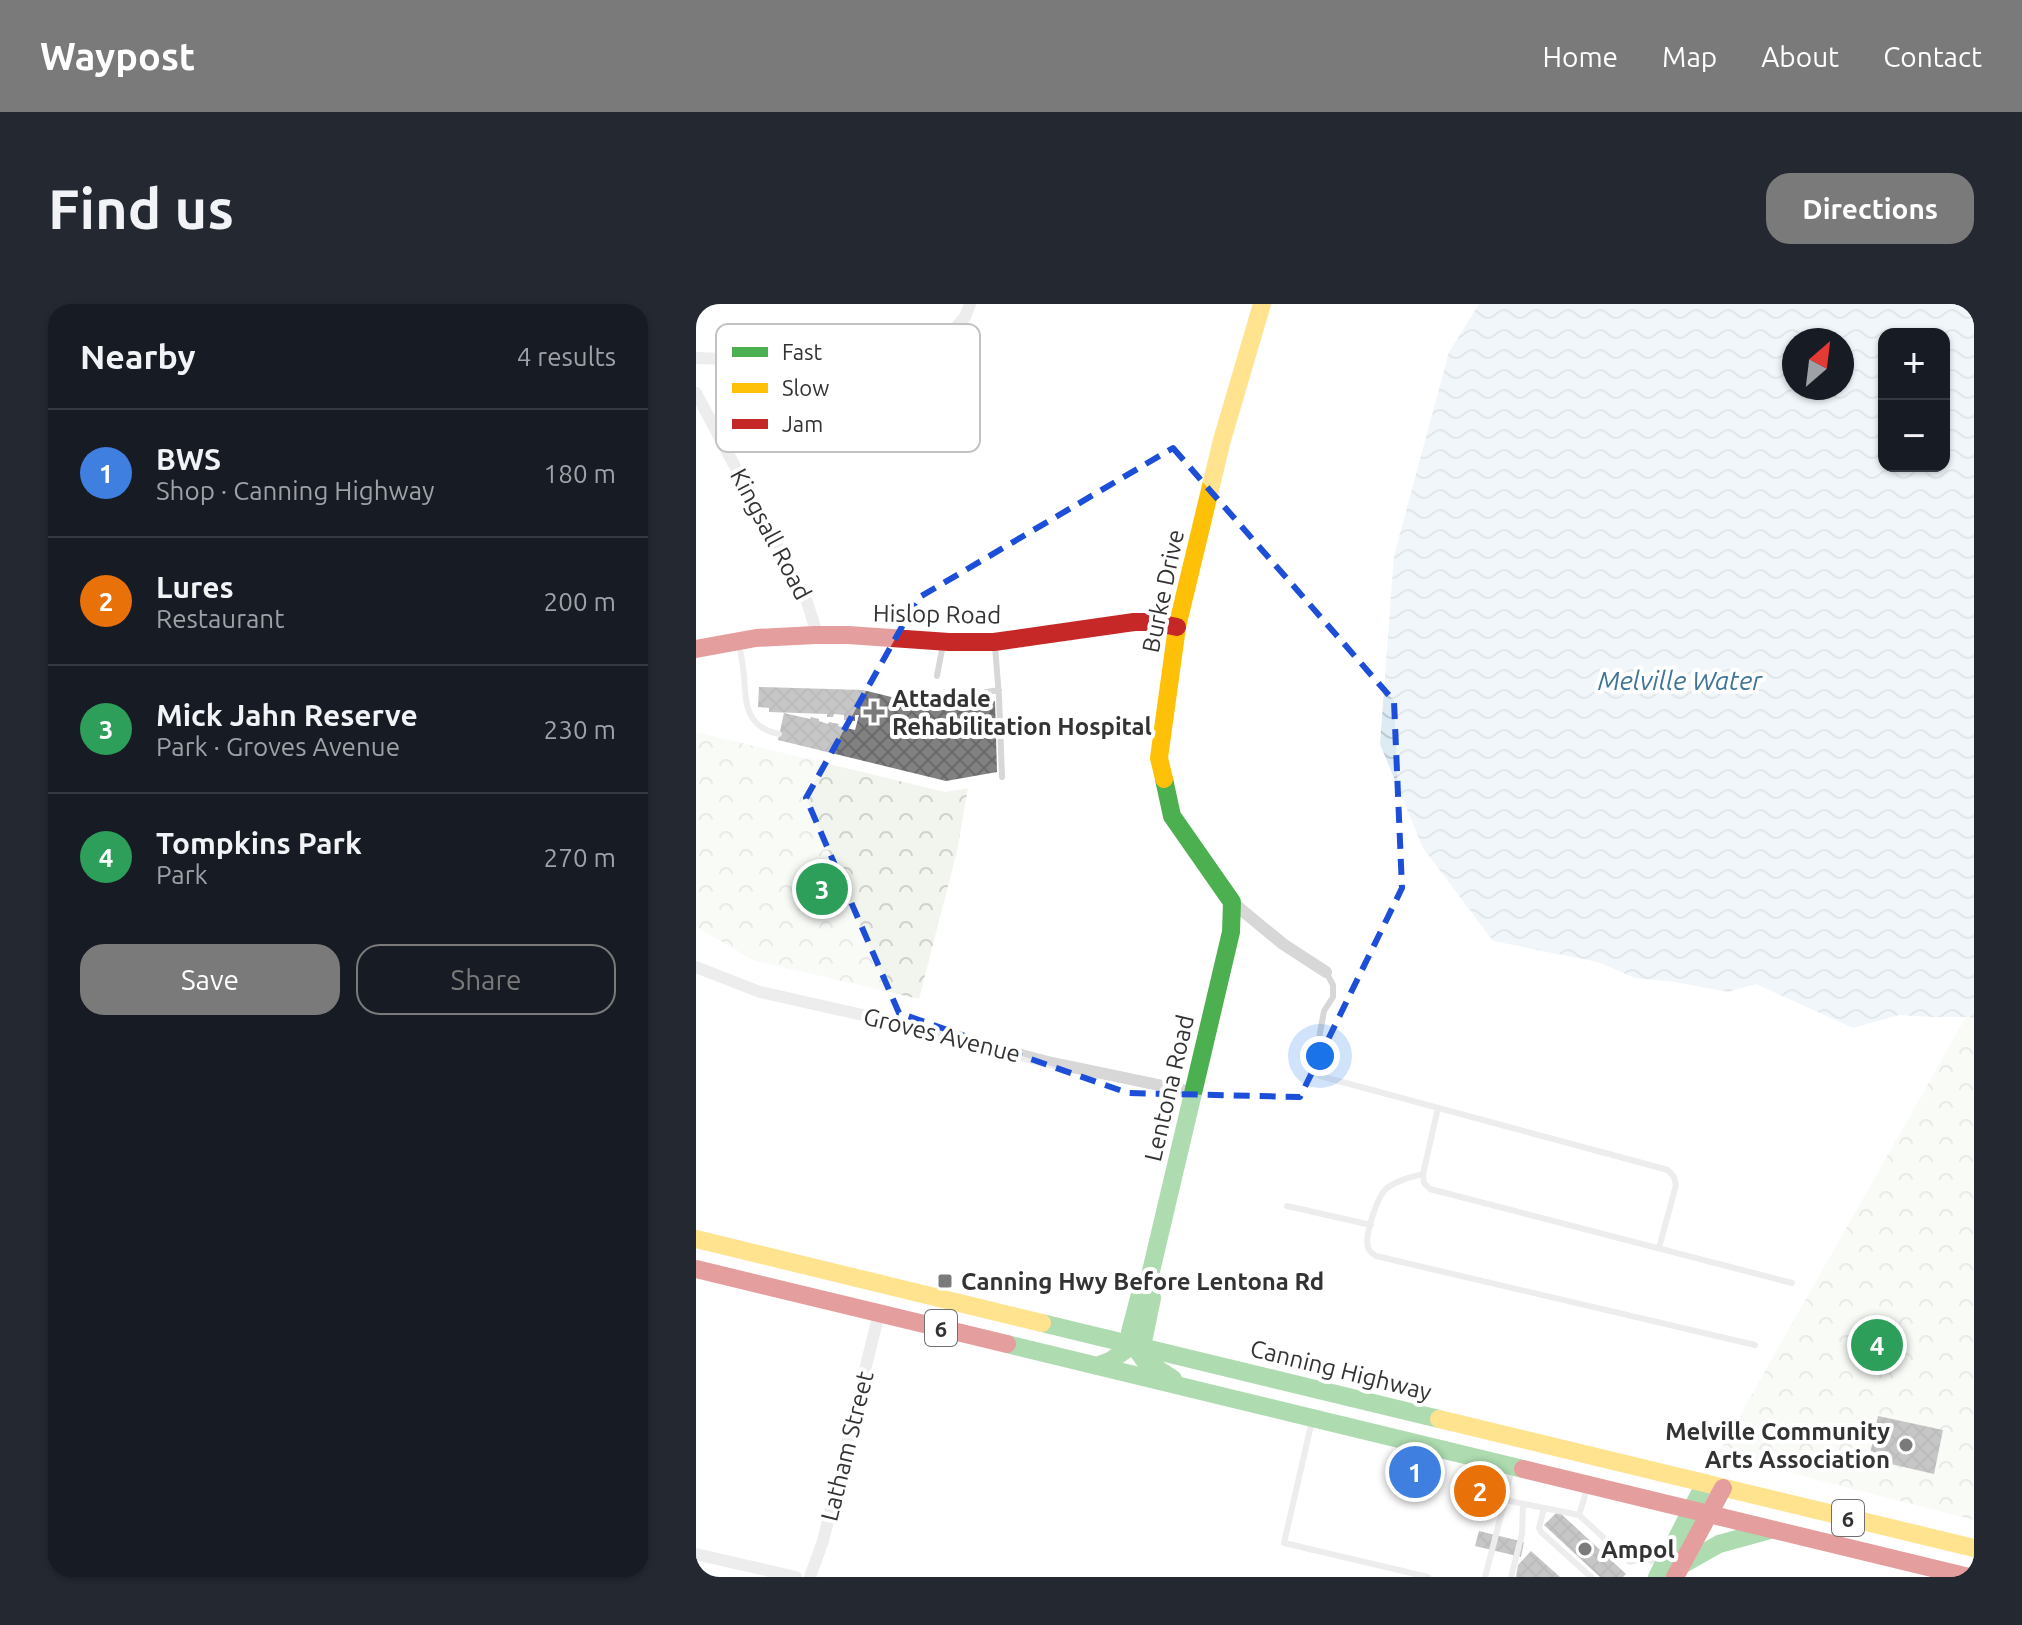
<!DOCTYPE html>
<html lang="en">
<head>
<meta charset="utf-8">
<style>
  body { margin:0; font-family:Ubuntu,sans-serif; background:#242831; color:#f1f3f6 }
  .controls { position:absolute; right:24px; top:24px; display:grid; overflow:hidden; border-radius:16px; box-shadow:0 2px 6px #0004 }
  .controls button { width:72px; height:72px; display:grid; place-items:center; padding:0; border:0; border-bottom:2px solid #363941; background:#171b24; color:#f1f3f6; font:40px sans-serif }
  .compass { position:absolute; left:1086px; top:24px; width:72px; height:72px; border-radius:50%; background:#171b24; box-shadow:0 2px 6px #0004; rotate:28deg }
  .you { position:absolute; left:624px; top:752px; width:28px; height:28px; margin:-20px; border:6px solid #fff; border-radius:50%; background:#1a73e8; box-shadow:0 0 0 12px #1a73e833 }
  .badge { display:grid; place-items:center; width:52px; height:52px; border-radius:50%; background:#7a7a7a; color:#fff; font-size:26px; font-weight:700 }
  .pin { position:absolute; translate:-50% -50%; border:4px solid #fff; box-shadow:0 2px 8px #0006 }
  .list { margin:0; padding:0; list-style:none }
  h2 { display:flex; justify-content:space-between; align-items:center; height:104px; margin:0; padding:0 32px; font-size:34px }
  h2 small { font-size:26px; font-weight:400; color:#9ea1a6 }
  .list li { display:grid; grid-template-columns:52px 1fr auto; gap:24px; align-items:center; box-sizing:border-box; height:128px; padding:0 32px; border-top:2px solid #363941 }
  .list b { display:block; font-size:30px; white-space:nowrap }
  .list p { margin:0; font-size:26px; white-space:nowrap; color:#9ea1a6 }
  .list em { font-size:26px; font-style:normal; color:#9ea1a6 }
  .actions { display:flex; gap:16px; padding:24px 32px }
  .actions a { flex:1; padding:18px 0; border:2px solid #7a7a7a; border-radius:24px; text-align:center; font-size:28px; color:#7a7a7a }
  .actions .main { background:#7a7a7a; color:#fff }
  .map { position:relative; flex:none; width:1278px; height:1273px; overflow:hidden; border-radius:24px }
  header { display:flex; align-items:center; gap:48px; box-sizing:border-box; height:112px; padding:0 40px; background:#7a7a7a; color:#fff }
  header strong { font-size:38px }
  nav { display:flex; gap:44px; margin-inline-start:auto; font-size:28px }
  .intro { display:flex; align-items:center; justify-content:space-between; box-sizing:border-box; height:192px; padding:0 48px }
  h1 { margin:0; font-size:56px }
  .button { padding:20px 36px; border-radius:24px; background:#7a7a7a; color:#fff; font-size:28px; font-weight:700 }
  main { display:flex; gap:48px; padding:0 48px }
  aside { flex:1; background:#171b24; border-radius:24px; box-shadow:0 2px 6px #0004 }
  .map>svg:first-child { display:block }
  .park { fill:url(#park-crowns) }
  .water { fill:url(#water-waves); fill-rule:evenodd }
  .building { fill:url(#building-cross-hatch) }
  .lines { fill:none; stroke-linecap:round; stroke-linejoin:round }
  .lane { stroke:#d7d7d7; stroke-width:6 }
  .street { stroke:#d7d7d7; stroke-width:12 }
  .fast { stroke:#4caf50; stroke-width:18 }
  .slow { stroke:#ffc107; stroke-width:18 }
  .jam { stroke:#c62828; stroke-width:18 }
  .marked { fill:none; stroke:#1d4ed8; stroke-width:6; stroke-dasharray:16 10; stroke-linejoin:round }
  .poi-dot { fill:#7a7a7a; stroke:#fff; stroke-width:3 }
  .labels { text-anchor:middle; dominant-baseline:central; stroke-width:8; stroke-linejoin:round; paint-order:stroke }
  .shield { fill:#fff; stroke:#707070; stroke-width:2 }
  .shield-label { font-size:22px; font-weight:bold; fill:#333 }
  .street-label { font-size:24px; fill:#333; stroke:#fff }
  .poi-label { font-size:24px; font-weight:bold; fill:#333; stroke:#fff; text-anchor:start }
  .water-label { font-size:26px; font-style:italic; fill:#3f7597; stroke:#fff }
  .key { fill:#fff; stroke:#c2c2c2; stroke-width:2 }
  .key-label { font-size:22px; fill:#333 }
</style>
</head>
<body>
<header>
<strong>Waypost</strong>
<nav><a>Home</a><a>Map</a><a>About</a><a>Contact</a></nav>
</header>
<div class="intro"><h1>Find us</h1><a class="button">Directions</a></div>
<main>
<aside>
<h2>Nearby<small>4 results</small></h2>
<ul class="list">
<li><span class="badge" style="background:#3f7fe0">1</span><div><b>BWS</b><p>Shop · Canning Highway</p></div><em>180 m</em></li>
<li><span class="badge" style="background:#e8710a">2</span><div><b>Lures</b><p>Restaurant</p></div><em>200 m</em></li>
<li><span class="badge" style="background:#2e9e5b">3</span><div><b>Mick Jahn Reserve</b><p>Park · Groves Avenue</p></div><em>230 m</em></li>
<li><span class="badge" style="background:#2e9e5b">4</span><div><b>Tompkins Park</b><p>Park</p></div><em>270 m</em></li>
</ul>
<div class="actions"><a class="main">Save</a><a>Share</a></div>
</aside>
<div class="map">
<svg width="1278" height="1273" viewBox="0 0 1278 1273">
  <defs>
    <pattern id="park-crowns" width="20" height="18" patternUnits="userSpaceOnUse" patternTransform="scale(2)"><rect width="20" height="18" fill="#f1f5ed"/><path d="M2 6a3 3 0 1 1 6 0M12 15a3 3 0 1 1 6 0" fill="none" stroke="#cfd2cc"/></pattern>
    <pattern id="water-waves" width="16" height="10" patternUnits="userSpaceOnUse" patternTransform="scale(2)"><rect width="16" height="10" fill="#ddebf3"/><path d="M0 5q4-4 8 0t8 0" fill="none" stroke="#becad1"/></pattern>
    <pattern id="building-cross-hatch" width="8" height="8" patternUnits="userSpaceOnUse" patternTransform="scale(2)"><rect width="8" height="8" fill="#818181"/><path d="M0 0l8 8M0 8l8-8" fill="none" stroke="#6a6a6a"/></pattern>
  </defs>
  <rect width="100%" height="100%" fill="#fff"/>
  <path class="park" d="M0,428L249,488L272,484L261,547L223,695L59,657L0,623Z
    M1270,713H1278V1216L1022,1150Z"/>
  <path class="water" d="M783,0H1278V713H1234L1203,711L1157,724L1060,680L1032,688L979,678L939,674L902,658L797,637L727,544L684,440L698,252L753,48ZM1188,30H1248V162H1188ZM1098,36H1146V84H1098Z"/>
  <path class="building" d="M63,383L167,386L252,407L299,397L301,468L250,477L82,436L88,409L114,415L115,413L123,415V417L132,420L133,418L143,420L142,422L159,426L163,411H159V417L148,416V411L138,410L137,413H131V410L73,408V404L62,403Z
    M1182,1112L1247,1126L1238,1170L1173,1155Z
    M862,1207L930,1270L927,1273H904L848,1221Z
    M783,1227L828,1238L825,1253L779,1242Z
    M835,1247L864,1273H820L822,1261Z"/>
  <g class="lines">
    <path class="lane" d="M43,340C45,351 47,361 48,372C50,401 50,423 83,430
      M299,342L303,393L306,473
      M241,372L247,340
      M290,388L303,386
      M630,668L637,681V693L628,707L618,762L620,768L624,772L972,866L978,873L980,881L963,944
      M742,804L727,870L728,879L734,885L1096,979
      M727,870C715,873 702,876 691,884C682,891 668,931 672,943C673,948 676,949 680,952L1059,1041
      M591,902L675,921
      M615,1121L588,1239L732,1273
      M815,1167L809,1196L848,1204
      M883,1211L890,1188
      M789,1273L809,1196
      M815,1273L826,1230L827,1200
      M895,1273L845,1228L843,1224L848,1204L883,1211L934,1258L948,1254L963,1260"/>
    <path class="street" d="M0,54L182,60L241,45L269,13L274,0
      M0,89L111,298L119,323V331
      M536,598L587,640L630,668
      M0,663L64,688L198,718L352,758L496,788
      M0,1250L100,1273
      M114,1273L127,1237L183,1009"/>
    <path class="fast" d="M468,475L476,512L536,598L535,628L452,980L444,990L434,1028L437,1040L448,1056L477,1075
      M346,1019L743,1115
      M311,1040L827,1165
      M401,1062L414,1057L448,1033L456,994L452,980
      M986,1261L1023,1240L1074,1226
      M961,1273L1009,1179"/>
    <path class="slow" d="M468,475L463,454L481,323L526,136L566,0
      M0,935L346,1019
      M743,1115L1278,1244"/>
    <path class="jam" d="M0,345L60,334L119,331H152L253,338H298L438,318H457L481,323
      M0,965L311,1040
      M827,1165L1273,1273
      M979,1273L1027,1184"/>
  </g>
  <path d="M0 0H1278V1273H0ZM477,144L698,397L706,584L604,793L432,789L203,709L110,494L222,294Z" fill="#fff" fill-opacity=".55" fill-rule="evenodd"/>
  <path class="marked" d="M477,144L698,397L706,584L604,793L432,789L203,709L110,494L222,294Z"/>
  <g class="poi-dot">
    <path d="M174 396h8v8h8v8h-8v8h-8v-8h-8v-8h8z"/>
    <rect x="241" y="969" width="16" height="16" rx="4"/>
    <circle cx="1210" cy="1141" r="8"/>
    <circle cx="889" cy="1245" r="8"/>
  </g>
  <g class="labels">
    <g class="shield">
      <rect x="229" y="1006" width="32" height="36" rx="6"/>
      <rect x="1136" y="1196" width="32" height="36" rx="6"/>
    </g>
    <g class="shield-label">
      <text x="245" y="1024">6</text>
      <text x="1152" y="1214">6</text>
    </g>
    <g class="street-label">
      <text transform="translate(75 230) rotate(62)">Kingsall Road</text>
      <text transform="translate(467 287) rotate(-78)">Burke Drive</text>
      <text transform="translate(241 310) rotate(1)">Hislop Road</text>
      <text transform="translate(246 731) rotate(14)">Groves Avenue</text>
      <text transform="translate(473 784) rotate(-77)">Lentona Road</text>
      <text transform="translate(645 1066) rotate(14)">Canning Highway</text>
      <text transform="translate(151 1142) rotate(-76)">Latham Street</text>
    </g>
    <g class="poi-label">
      <text x="196" y="394">Attadale<tspan x="196" dy="28">Rehabilitation Hospital</tspan></text>
      <text x="265" y="977">Canning Hwy Before Lentona Rd</text>
      <text x="1194" y="1127" text-anchor="end">Melville Community<tspan x="1194" dy="28">Arts Association</tspan></text>
      <text x="905" y="1245">Ampol</text>
    </g>
    <g class="water-label">
      <text x="984" y="376">Melville Water</text>
    </g>
  </g>
  <rect x="20" y="20" width="264" height="128" rx="12" class="key"/>
  <rect x="36" y="43" width="36" height="10" fill="#4caf50"/>
  <rect x="36" y="79" width="36" height="10" fill="#ffc107"/>
  <rect x="36" y="115" width="36" height="10" fill="#c62828"/>
  <g class="key-label">
    <text x="86" y="56">Fast</text>
    <text x="86" y="92">Slow</text>
    <text x="86" y="128">Jam</text>
  </g>
</svg>
<div class="controls">
<button>+</button>
<button>−</button>
</div>
<svg class="compass" viewBox="-18 -18 36 36"><path d="M0-13l5 13h-10z" fill="#e53935"/><path d="M0 13l5-13h-10z" fill="#9ea1a6"/></svg>
<div class="you"></div>
<div class="pin badge" style="left:719px;top:1168px;background:#3f7fe0">1</div>
<div class="pin badge" style="left:784px;top:1187px;background:#e8710a">2</div>
<div class="pin badge" style="left:126px;top:585px;background:#2e9e5b">3</div>
<div class="pin badge" style="left:1181px;top:1041px;background:#2e9e5b">4</div>
</div>
</main>
</body>
</html>
